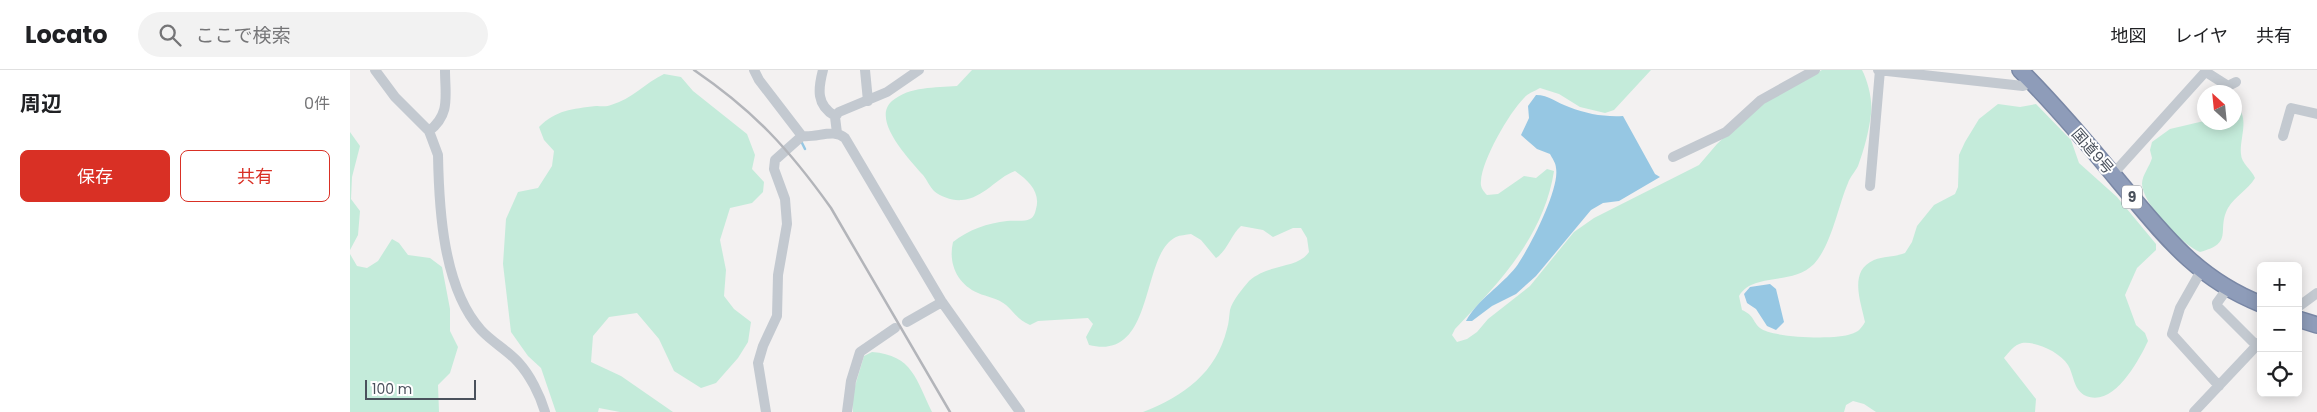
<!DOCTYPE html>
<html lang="ja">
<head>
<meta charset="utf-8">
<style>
  body { margin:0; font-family:Poppins,"Noto Sans JP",sans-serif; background:#f2f2f2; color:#202124 }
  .controls { position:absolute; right:15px; bottom:15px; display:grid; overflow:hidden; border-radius:8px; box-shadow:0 2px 12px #0003 }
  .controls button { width:45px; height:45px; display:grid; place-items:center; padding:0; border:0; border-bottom:1px solid #e0e0e0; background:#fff; color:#202124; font:25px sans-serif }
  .compass { position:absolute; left:1847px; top:15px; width:45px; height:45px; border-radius:50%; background:#fff; box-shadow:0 2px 12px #0003; rotate:333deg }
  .scale { position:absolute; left:15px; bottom:12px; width:111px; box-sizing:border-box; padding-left:5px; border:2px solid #4a515c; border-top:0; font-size:14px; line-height:18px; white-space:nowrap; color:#4a515c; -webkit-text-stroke:4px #fff; paint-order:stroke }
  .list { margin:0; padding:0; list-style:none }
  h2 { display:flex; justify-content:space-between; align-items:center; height:65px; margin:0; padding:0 20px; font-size:21px }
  h2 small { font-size:16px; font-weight:400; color:#757577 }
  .actions { display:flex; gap:10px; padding:15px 20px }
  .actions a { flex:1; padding:11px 0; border:1px solid #d93025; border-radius:8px; text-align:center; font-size:18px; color:#d93025 }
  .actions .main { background:#d93025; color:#fff }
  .icon { flex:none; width:28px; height:28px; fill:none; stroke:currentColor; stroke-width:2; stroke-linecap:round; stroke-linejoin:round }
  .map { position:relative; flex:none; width:1967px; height:342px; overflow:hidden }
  header { display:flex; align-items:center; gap:30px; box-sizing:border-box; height:70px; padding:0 25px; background:#fff; border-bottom:1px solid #e0e0e0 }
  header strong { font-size:24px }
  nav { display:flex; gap:28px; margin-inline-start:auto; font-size:18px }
  .search { width:350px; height:45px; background:#f2f2f2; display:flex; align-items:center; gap:12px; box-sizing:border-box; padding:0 18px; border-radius:28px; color:#757577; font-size:19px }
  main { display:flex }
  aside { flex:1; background:#fff }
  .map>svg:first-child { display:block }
  .green { fill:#c4ebda }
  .water { fill:#96c7e3 }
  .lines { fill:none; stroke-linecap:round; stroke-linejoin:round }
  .stream { stroke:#96c7e3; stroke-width:2.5 }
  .highway-casing { stroke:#7987a5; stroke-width:18 }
  .minor { stroke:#c3c9d0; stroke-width:10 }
  .highway { stroke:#8e9cb9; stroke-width:15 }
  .rail { stroke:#b3b5ba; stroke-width:2.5 }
  .labels { text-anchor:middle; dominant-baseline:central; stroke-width:4; stroke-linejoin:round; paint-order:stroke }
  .shield { fill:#fff; stroke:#80858d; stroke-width:1 }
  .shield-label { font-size:14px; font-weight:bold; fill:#4a515c }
  .street-label { font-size:15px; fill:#4a515c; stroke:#fff }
</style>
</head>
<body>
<header>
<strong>Locato</strong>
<div class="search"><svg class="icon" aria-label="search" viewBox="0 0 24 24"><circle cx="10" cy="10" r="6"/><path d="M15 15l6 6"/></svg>ここで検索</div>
<nav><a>地図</a><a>レイヤ</a><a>共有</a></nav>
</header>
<main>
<aside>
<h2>周辺<small>0件</small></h2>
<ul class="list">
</ul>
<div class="actions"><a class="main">保存</a><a>共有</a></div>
</aside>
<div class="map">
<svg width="1967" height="342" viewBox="0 0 1967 342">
  <rect width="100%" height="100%" fill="#f3f1f1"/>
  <path class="green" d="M622,0H1301L1264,40L1255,43L1230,37L1209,24L1190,18C1185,21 1178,23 1174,28C1159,43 1132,90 1131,111C1130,117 1133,121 1137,125L1148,124L1174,106L1186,108L1197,99L1204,101C1194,166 1149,213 1105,259L1102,265L1107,272L1117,269L1127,262L1138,249L1180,216L1224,162L1244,148L1349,95L1367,74L1400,43L1432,21L1472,0H1512C1518,11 1523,32 1521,44C1519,61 1514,80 1508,96C1505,102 1500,107 1498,113C1488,136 1482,174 1464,194C1442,216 1403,202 1389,226L1392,240C1405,246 1402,251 1410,258C1422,268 1487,270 1501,264C1508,262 1511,259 1515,252C1511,232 1498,201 1524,190C1534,186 1545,187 1555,183L1562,172L1567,156L1584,135L1605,124L1608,117L1609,85L1615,72L1629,49L1648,34L1670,37L1686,34L1721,70L1729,93L1767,127L1806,174V180L1787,198L1775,225L1786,255L1795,263L1798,271C1789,290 1763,340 1734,325C1723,318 1724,305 1718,295C1710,282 1686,271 1672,273C1664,275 1659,282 1654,288L1686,329L1685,342H1526L1514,334L1503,331L1496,335L1494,342H793C834,326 866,303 877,259C879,253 879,246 880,240C882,231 893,218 899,211C919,193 948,199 959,182L957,168L951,158H943L923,167L913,160L891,156C881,165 877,181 866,188L851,170L841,164C836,165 830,165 826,167C790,184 806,292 739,275L736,267L743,254L738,248L688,251L680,255C668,250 665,243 656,235C648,228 637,227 628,223C607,214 598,193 603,172C618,160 638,153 657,151C664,150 674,152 680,149C684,147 685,143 686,139C691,122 678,110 665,101C646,108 634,128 612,130C603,131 591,127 584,121C580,117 577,110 573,105C562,92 520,50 542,31C560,16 585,18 607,16Z
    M314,4L331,7L343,21L397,64L405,85L402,99L414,112L413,122L402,133L380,138L370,170L376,200L374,226L384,239L401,252L398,272L388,288L366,313L351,318L324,301L309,269L287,243L259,247L243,266L241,292L271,306L323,342H270L249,338L248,342H206L191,298L178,286L161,262L153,194L156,149L168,122L188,118L202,96L204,81L194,70L189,57C206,40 222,39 246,36C250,36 257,37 261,35C282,29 295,13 314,4Z
    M1885,36C1901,45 1889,70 1891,84C1891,93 1902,100 1905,108C1898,120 1885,126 1878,138C1866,160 1885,173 1850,182C1832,175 1792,133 1792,114C1792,105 1800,96 1802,88L1800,80L1802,72L1820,59L1854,51L1884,52Z
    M0,62L10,76L2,107L1,129L10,141L8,165L0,180Z
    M42,169L49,173L58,185L80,188L92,197L100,239V261L108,277L100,303L88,315L89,342H0V184L7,196L17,198L28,191Z
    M522,282C563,285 566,310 582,342H503L502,326L514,286Z"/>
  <path class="water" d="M1186,25C1199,25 1207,33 1219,37C1237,44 1254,47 1273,46L1305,104L1310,107L1269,131L1253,133L1241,140L1186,206L1166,224L1142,236L1122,251H1116C1128,229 1151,216 1166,197C1179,179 1210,119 1206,98C1206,93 1202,88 1200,84L1187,79L1171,65L1179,48L1178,36Z
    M1420,214L1426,219L1433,248L1434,252L1426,260L1417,256L1406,239L1397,233L1394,224L1400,217Z"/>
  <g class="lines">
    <path class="stream" d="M451,71L455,79"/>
    <g class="highway-casing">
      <path id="highway" d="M1670,0C1706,36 1739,75 1771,114C1814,165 1847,209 1911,234
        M1948,249L1967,255"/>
    </g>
    <path class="minor" d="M25,0L45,27L79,61L88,85C89,139 93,218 131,260C142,272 157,280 168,292C180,305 190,325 195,342
      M404,0L409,10L452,66
      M473,0C468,19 466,35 485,46
      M515,0L518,31
      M1528,0L1673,16L1682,12
      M1856,2L1878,16L1886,12
      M79,61C101,44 95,26 95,0
      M487,63L485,47L489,42L537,22L569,0
      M1933,66L1941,38L1967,44
      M1323,87L1376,62L1411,30L1465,0
      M1763,104L1857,0
      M1520,116L1530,0
      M1851,201L1830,238L1822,264L1869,316
      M1877,219L1867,233L1868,237L1906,275
      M1948,237L1967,223
      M557,252L592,232
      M416,342L408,293L413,276L427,246L428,205L437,154L435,129L424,99L425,90L452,66C467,68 484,58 495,68L592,232L670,342
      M497,342L501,311L510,282L545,258
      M1844,342L1911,271"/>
    <use href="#highway" class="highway"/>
    <path class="rail" d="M344,0C404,41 439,79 481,138L600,342"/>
  </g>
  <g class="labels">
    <rect class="shield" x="1772" y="115.5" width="20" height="23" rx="4"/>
    <g class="shield-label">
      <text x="1782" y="127">9</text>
    </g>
    <g class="street-label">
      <text transform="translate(1743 81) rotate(49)">国道9号</text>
    </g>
  </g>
</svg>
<div class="controls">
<button>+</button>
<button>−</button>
<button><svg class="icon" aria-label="locate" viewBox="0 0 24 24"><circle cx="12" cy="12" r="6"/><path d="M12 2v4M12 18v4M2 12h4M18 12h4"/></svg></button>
</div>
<svg class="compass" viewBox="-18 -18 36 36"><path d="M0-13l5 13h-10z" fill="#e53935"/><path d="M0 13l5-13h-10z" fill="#757577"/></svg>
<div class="scale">100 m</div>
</div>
</main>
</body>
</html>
